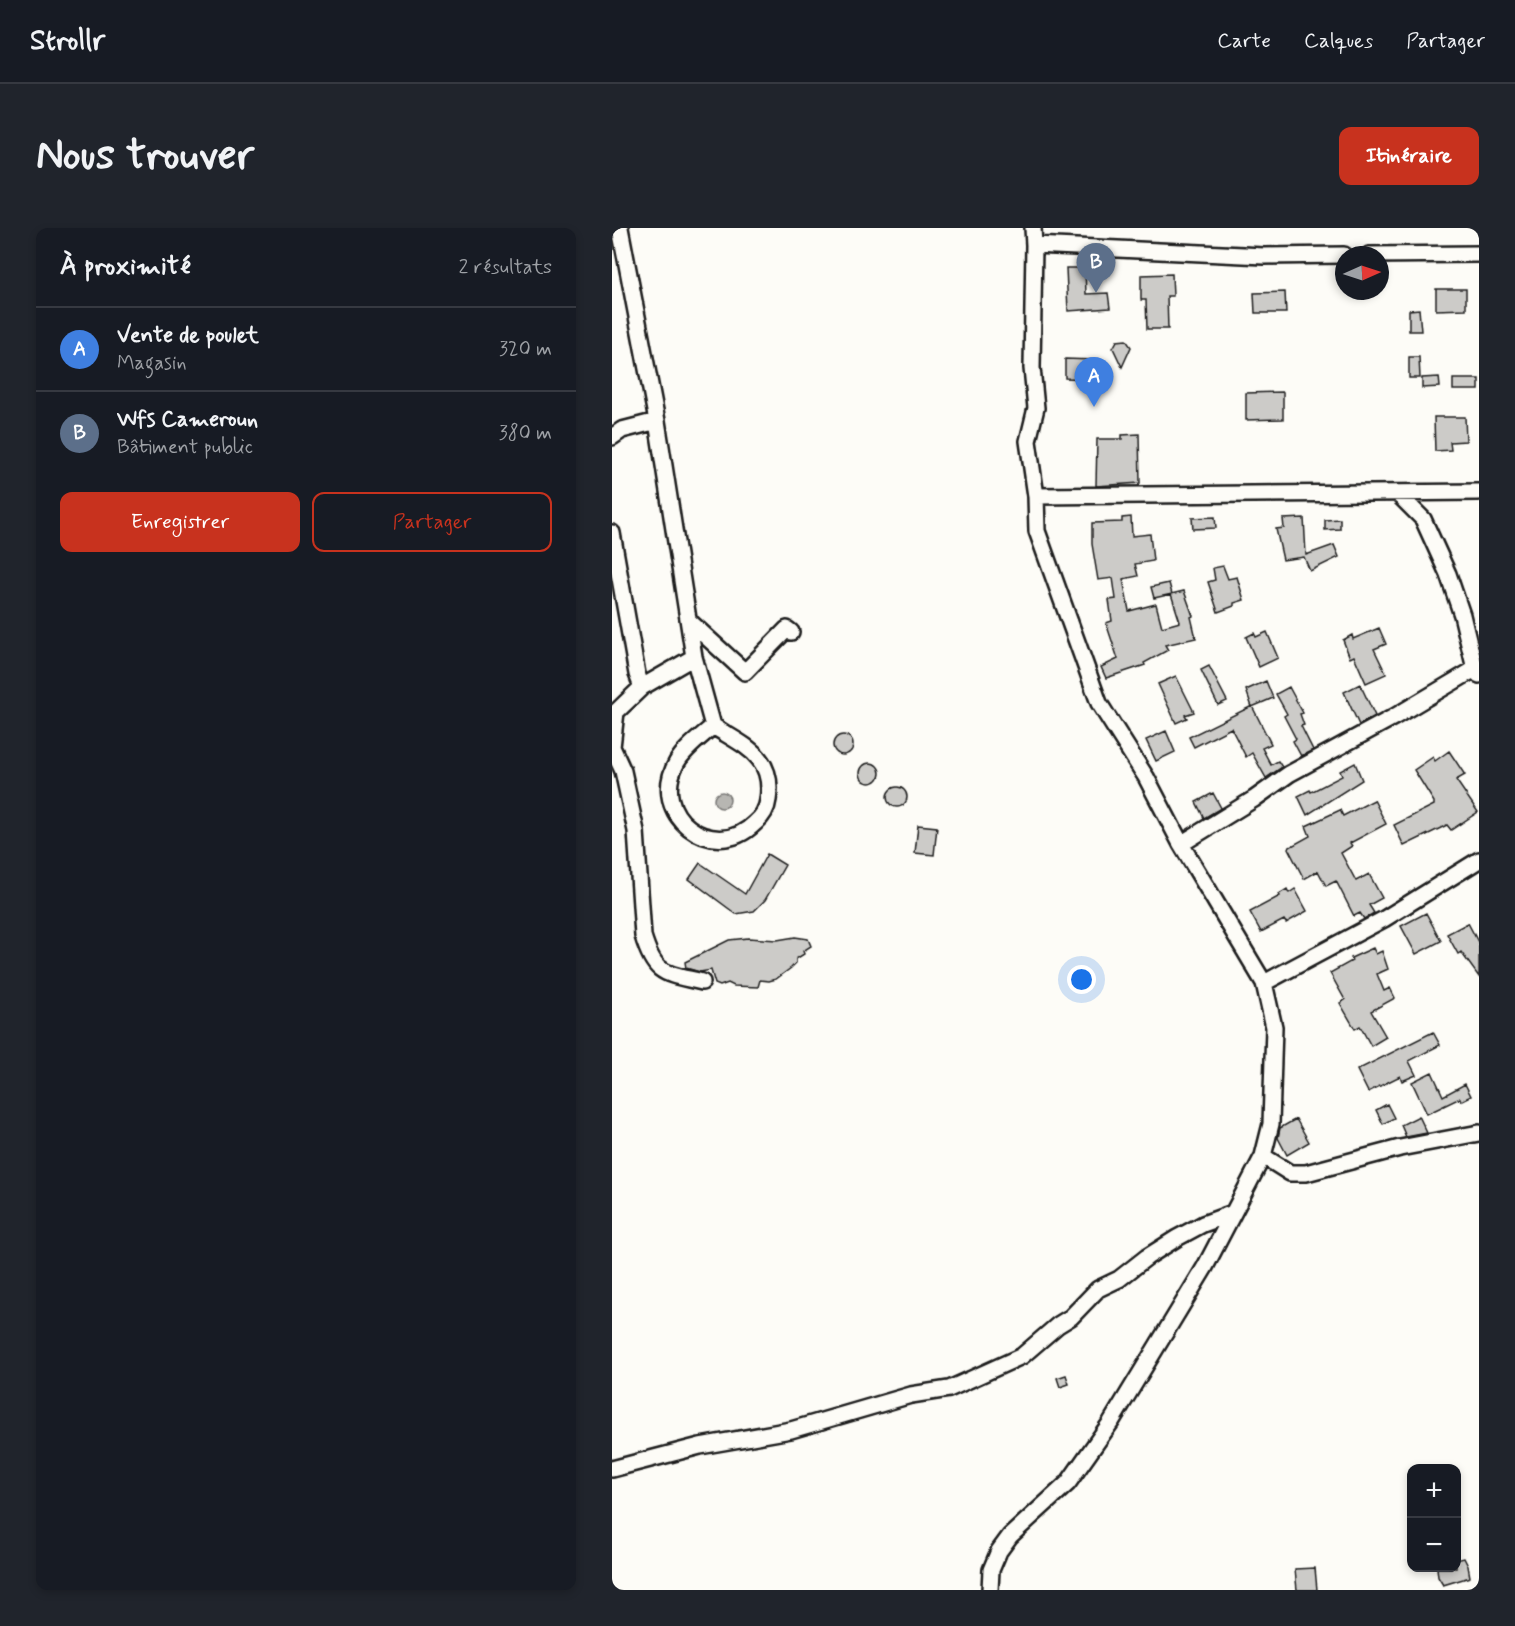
<!DOCTYPE html>
<html lang="fr">
<head>
<meta charset="utf-8">
<style>
  body { margin:0; font-family:Mynerve,sans-serif; background:#20242c; color:#f1f3f6 }
  .controls { position:absolute; right:18px; bottom:18px; display:grid; overflow:hidden; border-radius:12px; box-shadow:0 3px 9px #0003 }
  .controls button { width:54px; height:54px; display:grid; place-items:center; padding:0; border:0; border-bottom:2px solid #363941; background:#171b24; color:#f1f3f6; font:30px sans-serif }
  .compass { position:absolute; left:723px; top:18px; width:54px; height:54px; border-radius:50%; background:#171b24; box-shadow:0 3px 9px #0003; rotate:87deg }
  .you { position:absolute; left:470px; top:752px; width:21px; height:21px; margin:-15px; border:4px solid #fff; border-radius:50%; background:#1a73e8; box-shadow:0 0 0 9px #1a73e833 }
  .badge { display:grid; place-items:center; width:39px; height:39px; border-radius:50%; background:#c8321e; color:#fff; font-size:20px; font-weight:700 }
  .pin { position:absolute; translate:-50% -50px; filter:drop-shadow(0 2px 3px #0008) }
  .pin::after { content:''; position:absolute; top:32px; width:21px; height:18px; background:inherit; clip-path:polygon(0 0,100% 0,50% 100%) }
  .list { margin:0; padding:0; list-style:none }
  h2 { display:flex; justify-content:space-between; align-items:center; height:78px; margin:0; padding:0 24px; font-size:26px }
  h2 small { font-size:20px; font-weight:400; color:#9ea1a6 }
  .list li { display:grid; grid-template-columns:39px 1fr auto; gap:18px; align-items:center; box-sizing:border-box; height:84px; padding:0 24px; border-top:2px solid #363941 }
  .list b { display:block; font-size:22px; white-space:nowrap }
  .list p { margin:0; font-size:20px; white-space:nowrap; color:#9ea1a6 }
  .list em { font-size:20px; font-style:normal; color:#9ea1a6 }
  .actions { display:flex; gap:12px; padding:18px 24px }
  .actions a { flex:1; padding:14px 0; border:2px solid #c8321e; border-radius:12px; text-align:center; font-size:21px; color:#c8321e }
  .actions .main { background:#c8321e; color:#fff }
  .map { position:relative; flex:none; width:867px; height:1362px; overflow:hidden; border-radius:12px }
  header { display:flex; align-items:center; gap:36px; box-sizing:border-box; height:84px; padding:0 30px; background:#171b24; border-bottom:2px solid #363941 }
  header strong { font-size:28px }
  nav { display:flex; gap:33px; margin-inline-start:auto; font-size:21px }
  .intro { display:flex; align-items:center; justify-content:space-between; box-sizing:border-box; height:144px; padding:0 36px }
  h1 { margin:0; font-size:42px }
  .button { padding:15px 27px; border-radius:12px; background:#c8321e; color:#fff; font-size:21px; font-weight:700 }
  main { display:flex; gap:36px; padding:0 36px }
  aside { flex:1; background:#171b24; border-radius:12px; box-shadow:0 3px 9px #0003 }
  .map>svg:first-child { display:block }
  .water { fill:#b7b6b2; stroke:#797876; stroke-width:1.5 }
  .building { fill:#cccbc8; stroke:#1c1c1c; stroke-width:1.5 }
  .lines { fill:none; stroke-linecap:round; stroke-linejoin:round }
  .minor-casing { stroke:#1c1c1c; stroke-width:20 }
  .minor { stroke:#fdfcf7; stroke-width:15 }
</style>
</head>
<body>
<header>
<strong>Strollr</strong>
<nav><a>Carte</a><a>Calques</a><a>Partager</a></nav>
</header>
<div class="intro"><h1>Nous trouver</h1><a class="button">Itinéraire</a></div>
<main>
<aside>
<h2>À proximité<small>2 résultats</small></h2>
<ul class="list">
<li><span class="badge" style="background:#3f7fe0">A</span><div><b>Vente de poulet</b><p>Magasin</p></div><em>320 m</em></li>
<li><span class="badge" style="background:#5c6f8a">B</span><div><b>Wfs Cameroun</b><p>Bâtiment public</p></div><em>380 m</em></li>
</ul>
<div class="actions"><a class="main">Enregistrer</a><a>Partager</a></div>
</aside>
<div class="map">
<svg width="867" height="1362" viewBox="0 0 867 1362">
  <rect width="100%" height="100%" fill="#fdfcf7"/>
  <filter id="ink" filterUnits="userSpaceOnUse"><feTurbulence type="fractalNoise" baseFrequency=".0167" numOctaves="2"/><feDisplacementMap in="SourceGraphic" scale="12" xChannelSelector="R" yChannelSelector="G"/><feConvolveMatrix kernelMatrix="1 2 1 2 8 2 1 2 1" color-interpolation-filters="sRGB"/></filter>
  <g filter="url(#ink)">
    <path class="water" d="M102 572a8 8 0 1 1 16 0a8 8 0 1 1-16 0Z"/>
    <path class="building" d="M454,40H473L474,66L496,65L498,80L456,83Z
      M560,46L561,68H555L556,101H535L534,72H529V47Z
      M824,61H854V81L824,82Z
      M673,64L674,85H643L642,65Z
      M807,81L809,103H797V82Z
      M514,112L519,119L510,139L501,120L505,113Z
      M797,129H807L808,150H797Z
      M453,131L482,132L481,151L453,150Z
      M827,149L828,159L810,160V150Z
      M841,151H867V162H841Z
      M671,164V191L634,192V165Z
      M822,189H853L854,213L838,214L839,222L823,223Z
      M527,206L528,255L484,258L485,211H510V207Z
      M519,289L520,308L538,306L541,333L523,336L526,348L511,351L517,383L544,376L550,399L568,394L559,366L572,363L581,388L579,389L584,410L553,417L556,422L532,435L533,437L494,450L489,439L506,431L494,395L500,393L497,372L504,371L501,350L486,352L480,316V295L510,294V290Z
      M603,289L604,300L581,301L580,290Z
      M692,290L694,327L722,317L727,329L698,343L692,329L671,332L664,301L672,300L671,291Z
      M728,291V301L713,302V292Z
      M611,338L616,351L625,349L632,372L622,375V378L606,384L596,354L603,352L601,340Z
      M557,355L560,366L542,370L539,359Z
      M767,400L774,416L762,421L774,446L754,455L742,428L738,430L731,412L740,407L741,411Z
      M655,404L666,430L647,439L634,409L642,405L644,409Z
      M597,438L615,473L606,477L589,442Z
      M564,448L582,484L573,487L575,490L564,495L546,456Z
      M654,453L661,470L640,479L634,462Z
      M748,456L763,488L747,497L732,464Z
      M677,459L691,485L688,486L692,497L689,498L701,522L689,528L681,513L684,511L672,488L675,486L664,466Z
      M640,478L659,516L650,520L659,537L666,533L670,539L654,550L640,525L634,529L619,500L582,519L577,509Z
      M554,503L563,524L544,533L534,512Z
      M221 517a10 10 0 1 1 20 0a10 10 0 1 1-20 0Z
      M837,523L853,547L844,552L866,584L839,602L835,597L792,618L782,597L822,577V574L802,542L821,529L823,533Z
      M743,535L750,552L695,587L686,568L698,562L699,564L730,548L728,543Z
      M248 545a10 10 0 1 1 20 0a10 10 0 1 1-20 0Z
      M275 569a10 10 0 1 1 20 0a10 10 0 1 1-20 0Z
      M601,565L609,580L592,590L584,574Z
      M762,572L774,596L738,615L740,618L729,625L744,653L757,646L770,670L757,677L762,685L752,691L748,685L742,688L724,653L714,658L706,643L692,651L676,620L698,608L694,598L728,582L731,588Z
      M306,597L325,599L322,627L303,625Z
      M155,626L173,637L153,672L142,683L124,686L77,651L88,635L133,666Z
      M675,661L677,665L683,661L695,683L674,695L672,692L649,704L638,684L668,668L667,666Z
      M814,685L829,713L804,726L789,698Z
      M856,695L867,716V749L849,724L846,726L835,706Z
      M183,709L196,711L199,718L191,723L192,726L184,731V735L179,740L164,751L157,753L148,752L146,759L122,758L116,755L108,758L103,756L99,742L88,744L74,740L73,734L117,712L136,710L165,712Z
      M761,720L764,726L770,723L776,741L765,746L772,763L778,760L783,770L759,783L774,809L759,818L748,798L743,801L728,775L733,772L718,745L740,733L739,730Z
      M821,804L828,817L797,833L804,847L790,853L788,848L756,864L745,842Z
      M820,844L831,868L853,856L859,868L849,873L848,870L815,886L800,854Z
      M775,876L782,890L771,896L764,882Z
      M807,888L815,905L794,909L789,897Z
      M684,891L697,914L675,927L666,910L668,900Z
      M454,1147L457,1156L448,1159L445,1150Z
      M852,1330L856,1338L858,1349L831,1357L826,1349L825,1340H844V1332Z
      M703,1340L705,1362H685L683,1341Z"/>
    <g class="lines">
      <g class="minor-casing">
        <path id="minor" d="M8,0L45,193L82,429L101,498
          M422,17L652,28L732,27
          M757,27L867,26
          M0,209L10,202L45,193
          M785,265L811,291L836,346L850,387L863,441L867,447
          M424,268L867,264
          M0,305L25,446L30,459
          M77,393L133,444L175,401L179,404
          M82,429L30,459L4,484L0,519L11,543L24,603L31,708C43,748 53,745 90,754
          M101,498C132,518 163,528 156,572C155,581 150,589 143,595C101,637 35,586 65,534C73,520 89,509 101,498Z
          M569,616L642,571L677,546L782,489L863,441
          M652,755L772,691L867,632
          M651,928L678,945H694L788,920L867,905
          M0,1241L88,1218L179,1202L299,1167L337,1161L410,1128L446,1097L459,1089L486,1061L507,1051L535,1029L565,1010L591,996L621,985
          M378,1362L379,1342L387,1323L398,1308L456,1255L499,1194L593,1039L651,928L659,896L662,799L652,755L569,616L534,549L487,475L425,303L424,268L416,213L424,180L420,140L422,17L421,0"/>
      </g>
      <use href="#minor" class="minor"/>
    </g>
  </g>
</svg>
<div class="controls">
<button>+</button>
<button>−</button>
</div>
<svg class="compass" viewBox="-18 -18 36 36"><path d="M0-13l5 13h-10z" fill="#e53935"/><path d="M0 13l5-13h-10z" fill="#9ea1a6"/></svg>
<div class="you"></div>
<div class="pin badge" style="left:482px;top:179px;background:#3f7fe0">A</div>
<div class="pin badge" style="left:484px;top:65px;background:#5c6f8a">B</div>
</div>
</main>
</body>
</html>
